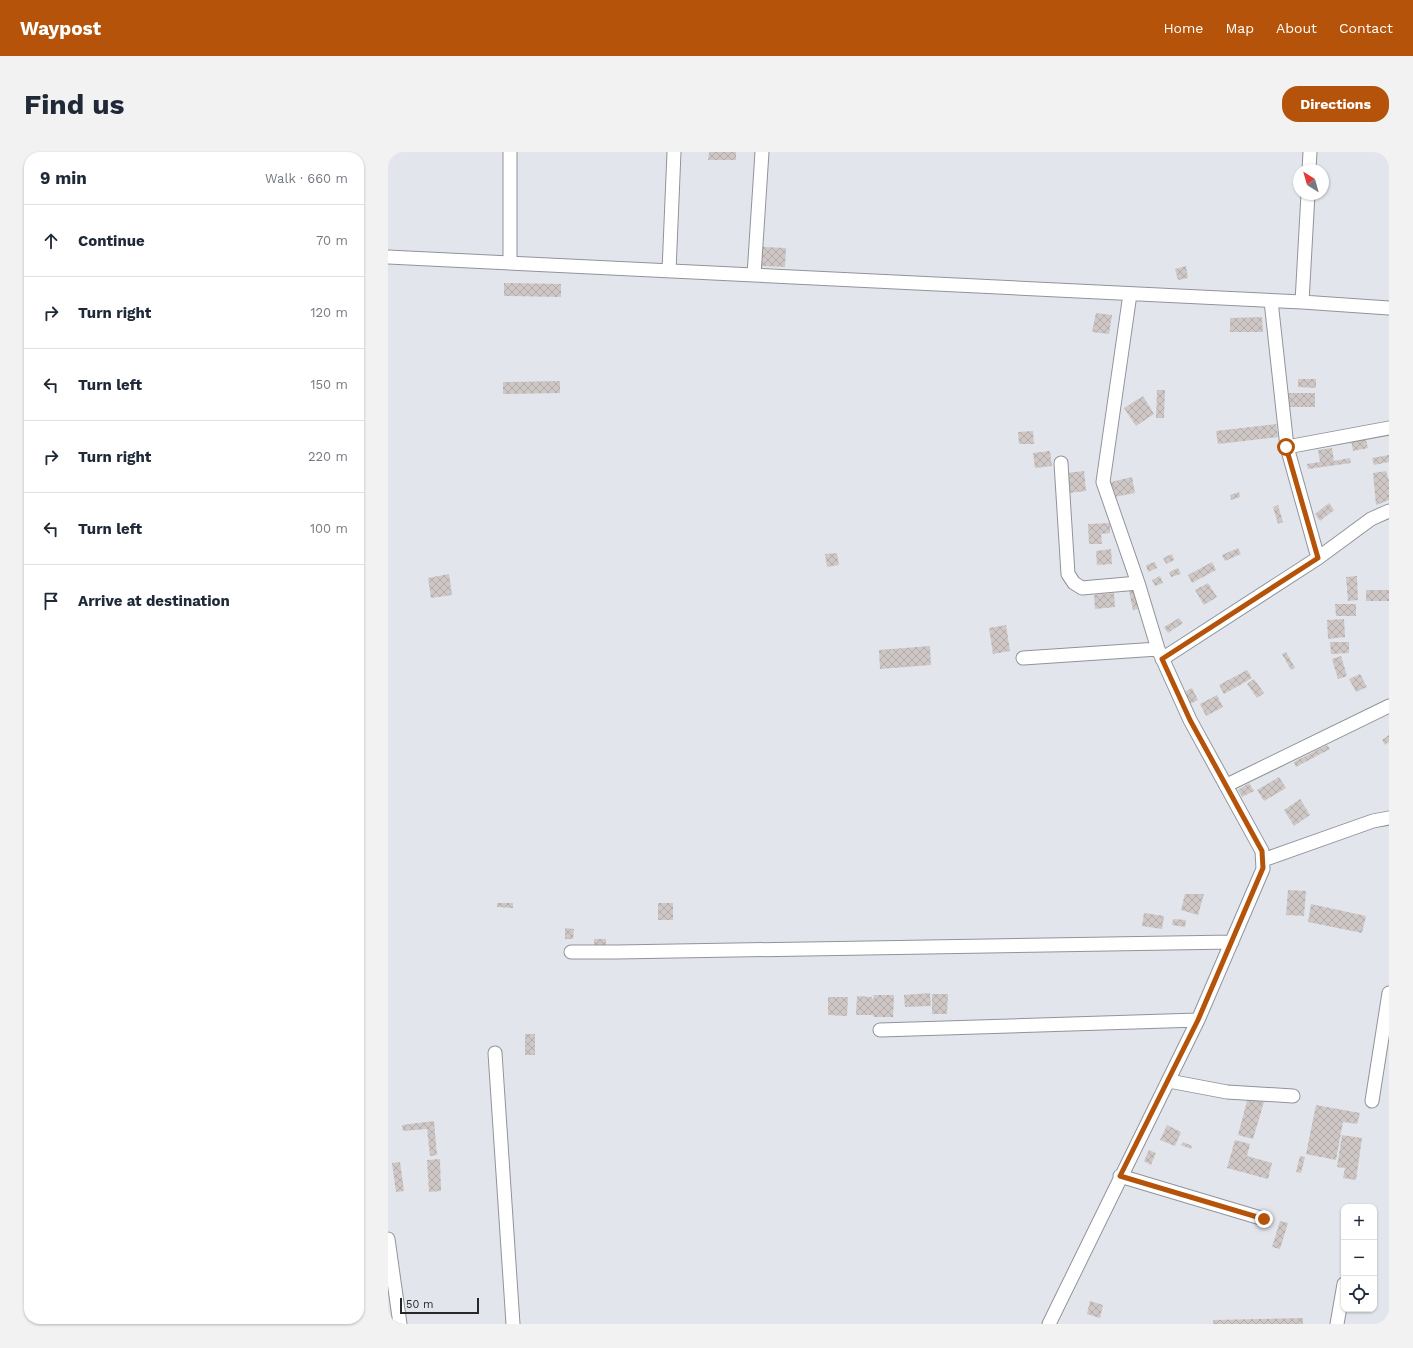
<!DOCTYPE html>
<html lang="en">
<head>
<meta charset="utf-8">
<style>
  body { margin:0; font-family:"Work Sans",sans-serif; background:#f2f2f3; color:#1f2937 }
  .controls { position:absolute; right:12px; bottom:12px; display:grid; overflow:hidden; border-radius:8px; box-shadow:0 1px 3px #0004 }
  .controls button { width:36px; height:36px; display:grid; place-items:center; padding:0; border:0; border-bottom:1px solid #e0e1e3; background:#fff; color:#1f2937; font:20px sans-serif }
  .compass { position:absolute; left:905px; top:12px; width:36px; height:36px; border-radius:50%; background:#fff; box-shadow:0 1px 3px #0004; rotate:323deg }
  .scale { position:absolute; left:12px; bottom:10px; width:79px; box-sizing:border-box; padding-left:4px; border:2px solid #26282a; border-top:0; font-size:11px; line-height:14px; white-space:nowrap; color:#26282a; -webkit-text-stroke:3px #e2e6ec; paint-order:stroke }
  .stop { position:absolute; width:12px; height:12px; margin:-9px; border:3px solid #b45309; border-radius:50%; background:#fff }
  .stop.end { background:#b45309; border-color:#fff; box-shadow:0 1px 4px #0008 }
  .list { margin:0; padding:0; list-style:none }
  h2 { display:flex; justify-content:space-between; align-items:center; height:52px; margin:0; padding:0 16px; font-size:17px }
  h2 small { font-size:13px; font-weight:400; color:#747a83 }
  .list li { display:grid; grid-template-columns:26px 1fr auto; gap:12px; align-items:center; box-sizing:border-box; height:72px; padding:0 16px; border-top:1px solid #e0e1e3 }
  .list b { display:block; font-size:15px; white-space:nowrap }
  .list em { font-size:13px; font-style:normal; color:#747a83 }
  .icon { flex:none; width:22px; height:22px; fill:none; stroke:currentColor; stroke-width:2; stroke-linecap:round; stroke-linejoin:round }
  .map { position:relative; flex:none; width:1001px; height:1172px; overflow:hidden; border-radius:16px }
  header { display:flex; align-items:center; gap:24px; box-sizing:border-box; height:56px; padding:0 20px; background:#b45309; color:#fff }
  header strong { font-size:19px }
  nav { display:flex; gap:22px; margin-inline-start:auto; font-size:14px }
  .intro { display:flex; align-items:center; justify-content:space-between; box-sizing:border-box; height:96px; padding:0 24px }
  h1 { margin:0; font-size:28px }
  .button { padding:10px 18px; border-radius:16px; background:#b45309; color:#fff; font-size:14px; font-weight:700 }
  main { display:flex; gap:24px; padding:0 24px }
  aside { flex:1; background:#fff; border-radius:16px; box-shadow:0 1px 3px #0004 }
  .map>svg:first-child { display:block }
  .building { fill:url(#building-cross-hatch) }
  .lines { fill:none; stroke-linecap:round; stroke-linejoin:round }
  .minor-casing { stroke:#909499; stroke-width:15 }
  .minor { stroke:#fff; stroke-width:13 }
  .route { stroke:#b45309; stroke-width:5 }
</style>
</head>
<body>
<header>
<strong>Waypost</strong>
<nav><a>Home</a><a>Map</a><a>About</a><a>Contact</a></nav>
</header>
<div class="intro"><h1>Find us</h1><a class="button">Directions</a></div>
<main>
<aside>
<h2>9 min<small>Walk · 660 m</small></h2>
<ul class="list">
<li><svg class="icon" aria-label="ahead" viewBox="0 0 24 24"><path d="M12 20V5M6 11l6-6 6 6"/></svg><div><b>Continue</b></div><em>70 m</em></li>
<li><svg class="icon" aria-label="right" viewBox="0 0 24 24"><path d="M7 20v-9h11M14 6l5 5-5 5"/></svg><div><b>Turn right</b></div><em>120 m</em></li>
<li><svg class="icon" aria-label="left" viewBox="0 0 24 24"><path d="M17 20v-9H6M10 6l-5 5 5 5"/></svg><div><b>Turn left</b></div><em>150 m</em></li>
<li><svg class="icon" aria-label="right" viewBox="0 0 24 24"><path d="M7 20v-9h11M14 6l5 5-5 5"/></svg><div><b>Turn right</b></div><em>220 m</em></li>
<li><svg class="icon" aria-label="left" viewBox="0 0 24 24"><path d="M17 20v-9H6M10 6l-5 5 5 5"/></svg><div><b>Turn left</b></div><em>100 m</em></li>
<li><svg class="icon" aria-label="arrive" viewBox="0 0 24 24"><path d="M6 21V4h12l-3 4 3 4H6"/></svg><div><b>Arrive at destination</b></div></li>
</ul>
</aside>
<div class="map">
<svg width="1001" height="1172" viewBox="0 0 1001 1172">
  <defs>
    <pattern id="building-cross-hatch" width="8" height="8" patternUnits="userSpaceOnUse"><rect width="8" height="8" fill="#cec7c5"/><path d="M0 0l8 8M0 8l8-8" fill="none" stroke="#b1aba9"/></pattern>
  </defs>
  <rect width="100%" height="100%" fill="#e2e6ec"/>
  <path class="building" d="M321,0H348V8H320Z
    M375,95L398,96L397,115L372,114Z
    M798,114L800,126L790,128L787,117Z
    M116,131L173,132V145L116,144Z
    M708,161L724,163L721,182L704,180Z
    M874,165L875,180H842V166Z
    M910,227H928V236L910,235Z
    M172,229V241L115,242V230Z
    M769,238H777L776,266H768Z
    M900,241H927V255H900Z
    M755,244L766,262L748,274L736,256Z
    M888,272L890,285L830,292L828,279Z
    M645,279L646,292H631L630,280Z
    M977,284L980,296L965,299L963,288Z
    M944,296L946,309L962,306L963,311L920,317L919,312L932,310L930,298Z
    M662,299L664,314L647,316L645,301Z
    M1001,303V310L986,313L984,306Z
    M696,319L698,339L681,341L678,321Z
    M998,319L1001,329V348L988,353L985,321Z
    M744,325L747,341L726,345L723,330Z
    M851,340L852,345L843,348L842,343Z
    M941,351L946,358L932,369L927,362Z
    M890,353L895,370L890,372L885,355Z
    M722,371V381L713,382L714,392H701L700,372Z
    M850,396L853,402L837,409L834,403Z
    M723,397L724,412L709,413L708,399Z
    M449,401L451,413L439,415L437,402Z
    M784,402L786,408L778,412L775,406Z
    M767,410L769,416L760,420L758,413Z
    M824,410L828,418L804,431L800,423Z
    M790,416L793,422L783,425L781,420Z
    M61,422L64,443L43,446L40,426Z
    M772,424L775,431L767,434L764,428Z
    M969,424L970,448L960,449L958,425Z
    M820,431L829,445L816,453L807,438Z
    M749,437L754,456L745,458L741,439Z
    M978,438H1001V449H978Z
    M726,441L727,455L707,457L706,443Z
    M947,452H968V464H948Z
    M791,466L795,471L780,481L776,475Z
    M956,467L957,485L940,487L939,468Z
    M618,473L622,499L605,502L601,476Z
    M942,490H961V501L943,502Z
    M542,494L543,513L492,517L491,498Z
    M898,500L907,516L903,518L894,502Z
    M953,504L959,524L950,527L944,507Z
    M859,518L864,526L836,542L831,533Z
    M972,522L979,535L968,540L961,527Z
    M866,527L876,541L869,546L859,532Z
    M804,536L810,548L802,552L796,540Z
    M829,543L835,555L818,564L812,552Z
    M1001,583V590L997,593L994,588Z
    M939,593L942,597L908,615L906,610Z
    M891,625L898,636L876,649L869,638Z
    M861,631L866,639L854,645L850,638Z
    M912,647L922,663L906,674L896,658Z
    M900,738L918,739L916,764L898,763Z
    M797,742H816L810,763L793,758Z
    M109,751H125V756L109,755Z
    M270,751H285V768H270Z
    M923,752L978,764L974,781L920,770Z
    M756,761L776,764L774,777L754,774Z
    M785,767L798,768L797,775L784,773Z
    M177,776L186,777L185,787H177Z
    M206,787H218V793H206Z
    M542,841L543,854L517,855L516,843Z
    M544,842H560L559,862H544Z
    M485,843H506L505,865H486L484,862V863H468L469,844L484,845V847L486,846Z
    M440,845H460L459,864L440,863Z
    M137,882H147V903H137Z
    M860,945L876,950L865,987L850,983Z
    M928,953L972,961L969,972L955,970L948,1008L918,1002Z
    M46,969L49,1003L42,1004L39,977L15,979L14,973Z
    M779,973L793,980L787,994L772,988Z
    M954,983L974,986L968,1028L955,1026L957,1016L949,1015Z
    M847,988L862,992L859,1004L884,1011L880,1027L839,1016Z
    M795,990L804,994L803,997L793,993Z
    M761,998L768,1001L763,1013L756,1009Z
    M912,1004L917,1005L913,1021L908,1020Z
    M52,1007L53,1039L41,1040L39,1008Z
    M12,1010L16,1039L8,1040L4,1011Z
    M892,1069L900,1071L892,1097L884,1095Z
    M702,1149L715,1153L712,1166L699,1162Z
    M915,1166V1172H825V1168Z"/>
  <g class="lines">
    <g class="minor-casing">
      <path id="minor" d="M921,18L922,0
        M0,105L914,150L1001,156
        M122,111V0
        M281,119L286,0
        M366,123L374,0
        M883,149L899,295L930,406
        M914,150L920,42
        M899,295L1001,276
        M673,311L680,422L686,431L694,436L750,431
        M635,506L770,497
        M774,507L930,406L983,367L1001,359
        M839,633L1001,554
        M875,708L985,669L1001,666
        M183,800H229L844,790
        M492,878L810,868
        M107,901L125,1172
        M781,929L839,940L905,944
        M984,949L1001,841
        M732,1024L876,1067
        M0,1087L12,1172
        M661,1172L810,868L875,717L874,699L802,568L770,497L750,431L715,330L742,142
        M949,1172L956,1132"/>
    </g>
    <use href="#minor" class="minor"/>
  </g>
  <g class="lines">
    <path class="route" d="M876,1067L732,1024L810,868L875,716L874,699L802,568L774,507L930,406L898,295"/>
  </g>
</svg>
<div class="controls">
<button>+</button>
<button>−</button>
<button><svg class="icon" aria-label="locate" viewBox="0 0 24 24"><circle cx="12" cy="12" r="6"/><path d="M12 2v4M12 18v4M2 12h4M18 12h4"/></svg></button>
</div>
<svg class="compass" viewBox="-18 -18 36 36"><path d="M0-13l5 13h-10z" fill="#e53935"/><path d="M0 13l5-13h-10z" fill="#747a83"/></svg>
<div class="scale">50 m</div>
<div class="stop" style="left:898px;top:295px"></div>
<div class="stop end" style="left:876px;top:1067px"></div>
</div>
</main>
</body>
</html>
